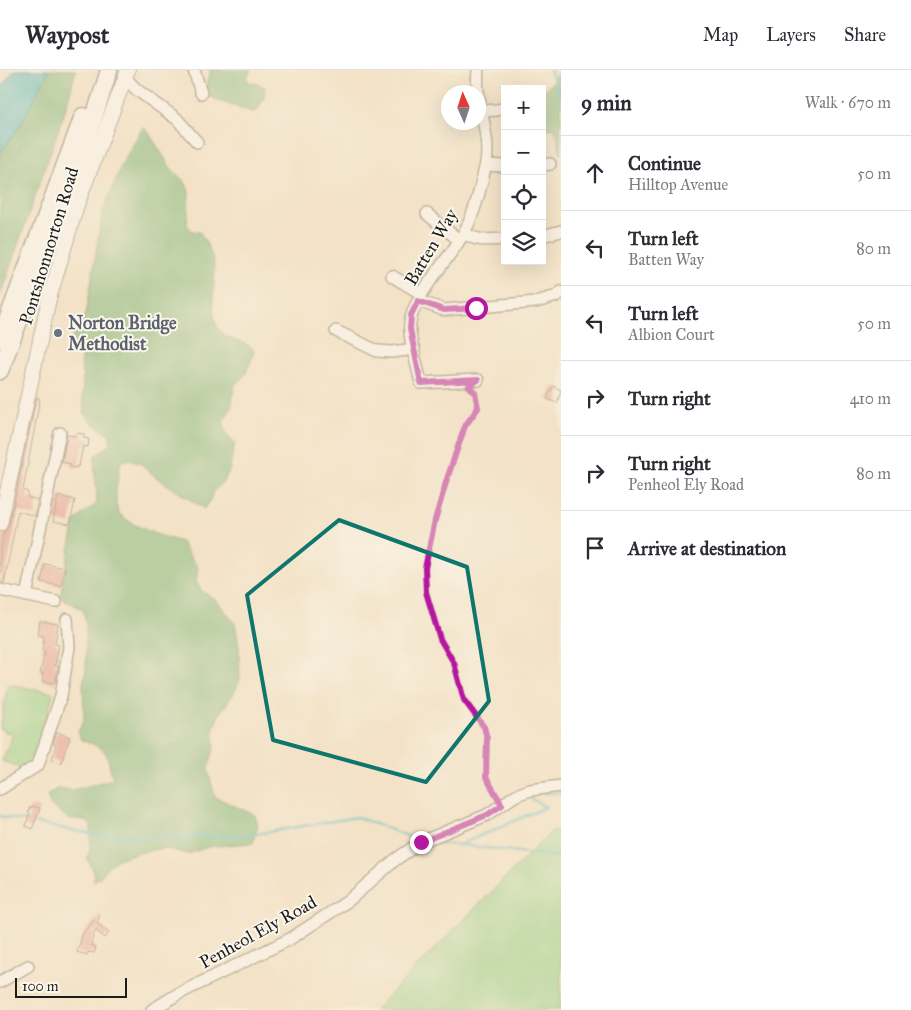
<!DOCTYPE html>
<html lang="en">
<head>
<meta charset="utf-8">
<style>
  body { margin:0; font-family:"IM FELL Great Primer",serif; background:#f7f7f7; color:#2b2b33 }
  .controls { position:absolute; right:15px; top:15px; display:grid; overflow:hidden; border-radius:0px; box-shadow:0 5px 20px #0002 }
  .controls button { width:45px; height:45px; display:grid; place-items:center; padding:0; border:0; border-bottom:1px solid #e1e1e2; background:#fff; color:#2b2b33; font:25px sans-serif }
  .compass { position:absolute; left:441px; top:15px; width:45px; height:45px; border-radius:50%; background:#fff; box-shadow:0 5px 20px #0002; rotate:357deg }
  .scale { position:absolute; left:15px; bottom:12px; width:112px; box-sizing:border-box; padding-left:5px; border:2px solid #1c1c1c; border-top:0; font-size:14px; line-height:18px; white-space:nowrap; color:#1c1c1c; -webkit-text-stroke:4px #fbf7ec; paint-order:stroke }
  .stop { position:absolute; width:15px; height:15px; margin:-11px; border:4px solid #b5179e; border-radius:50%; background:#fff }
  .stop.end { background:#b5179e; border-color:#fff; box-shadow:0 1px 5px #0008 }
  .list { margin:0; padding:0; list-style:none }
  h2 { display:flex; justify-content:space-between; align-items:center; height:65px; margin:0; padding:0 20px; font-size:21px }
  h2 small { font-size:16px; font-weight:400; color:#7c7c81 }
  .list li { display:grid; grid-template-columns:32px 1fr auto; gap:15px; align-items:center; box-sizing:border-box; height:75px; padding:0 20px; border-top:1px solid #e1e1e2 }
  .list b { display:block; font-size:19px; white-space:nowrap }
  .list p { margin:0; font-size:16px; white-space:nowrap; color:#7c7c81 }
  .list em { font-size:16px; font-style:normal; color:#7c7c81 }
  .icon { flex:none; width:28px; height:28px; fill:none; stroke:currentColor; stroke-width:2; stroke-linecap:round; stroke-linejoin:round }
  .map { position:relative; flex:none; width:561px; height:940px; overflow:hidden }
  header { display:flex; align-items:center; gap:30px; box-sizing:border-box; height:70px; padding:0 25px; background:#fff; border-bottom:1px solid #e1e1e2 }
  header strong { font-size:24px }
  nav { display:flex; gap:28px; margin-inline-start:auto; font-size:18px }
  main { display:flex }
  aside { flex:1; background:#fff }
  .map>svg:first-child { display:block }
  .green { fill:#93d48a; stroke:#587853 }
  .forest { fill:#76b676; stroke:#496949 }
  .water { fill:#49b8c1; stroke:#326a6e }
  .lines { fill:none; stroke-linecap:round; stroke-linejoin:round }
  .stream { stroke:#49b8c1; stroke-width:2.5 }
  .building { fill:#e5988e }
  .minor-casing { stroke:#887f71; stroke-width:14 }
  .major-casing { stroke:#887f71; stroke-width:16 }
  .highway-casing { stroke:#887f71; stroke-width:19 }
  .path { stroke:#887f71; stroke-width:1; stroke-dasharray:1 4; stroke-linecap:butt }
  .minor { stroke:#fff; stroke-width:11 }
  .major { stroke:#fff; stroke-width:14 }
  .highway { stroke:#fff; stroke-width:16 }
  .route { stroke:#b5179e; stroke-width:6 }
  .marked { fill:none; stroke:#0f766e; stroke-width:4; stroke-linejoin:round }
  .worship-dot { fill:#6b7280; stroke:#fbf7ec; stroke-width:2 }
  .labels { text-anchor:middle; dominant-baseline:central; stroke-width:4; stroke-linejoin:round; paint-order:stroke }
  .street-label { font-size:18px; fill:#1c1c1c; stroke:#fbf7ec }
  .worship-label { font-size:18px; font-weight:bold; fill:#5b616d; stroke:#fbf7ec; text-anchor:start }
</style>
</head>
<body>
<header>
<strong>Waypost</strong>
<nav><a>Map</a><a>Layers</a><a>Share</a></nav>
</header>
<main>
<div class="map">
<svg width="561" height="940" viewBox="0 0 561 940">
  <rect width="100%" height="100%" fill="#fbf7ec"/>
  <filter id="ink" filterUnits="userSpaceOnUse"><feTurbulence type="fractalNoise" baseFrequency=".02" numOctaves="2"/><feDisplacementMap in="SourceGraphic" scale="10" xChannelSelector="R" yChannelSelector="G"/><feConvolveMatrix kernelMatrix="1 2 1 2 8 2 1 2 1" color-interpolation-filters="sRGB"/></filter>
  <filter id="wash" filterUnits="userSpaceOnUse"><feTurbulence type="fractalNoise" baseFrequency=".0096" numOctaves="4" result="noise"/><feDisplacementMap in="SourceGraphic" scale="20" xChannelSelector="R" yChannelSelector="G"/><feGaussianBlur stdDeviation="1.12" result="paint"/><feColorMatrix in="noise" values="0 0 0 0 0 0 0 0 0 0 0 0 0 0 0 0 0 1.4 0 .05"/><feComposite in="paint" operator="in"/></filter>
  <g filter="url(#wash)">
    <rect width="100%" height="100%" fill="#f3e2c6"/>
    <path class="green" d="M8,614L53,623L36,692L27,700L2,691L13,665L0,659Z
      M552,761H561V940H374Z"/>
    <path class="forest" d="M49,0H76L65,41L0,226V83L21,55Z
      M210,0H251L247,7L249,13L258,14L265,17L264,28L257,41L252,42L218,31L206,23C204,14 210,8 210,0Z
      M557,4H561V84L555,58L542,60V22L552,13L554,7Z
      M143,57L149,63L170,97L186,113L189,122L187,155L193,161L200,162C205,171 211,180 213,190C218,212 206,242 221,262C230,273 244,269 254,280L251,291L245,305L235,315L231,339L223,351L226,363L235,373L229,401L224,411L213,422L210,430L204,439L157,408L141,394L128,390L121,391L116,420V435L120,445L135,455L158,465L181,472L198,498L196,511L201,520L216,530L235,553L239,577L240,610L233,625L220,643L213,659L215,675L208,700L215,727L255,745L258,755L253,773L208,777L188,784L164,778L137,783L120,788L108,796L101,806L94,811L93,800L87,788L90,777L91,754L80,749L70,750L50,735L47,724L59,718L73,720L113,709C104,681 112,680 81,670L78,662L84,649L83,613L86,600V555L83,540L60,527L75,451L97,433C97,416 93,402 95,385L111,374L109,364L92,353L85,345L82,327L83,312L80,280L72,275C73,262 78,254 86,244L102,144L122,94Z"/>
    <path class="water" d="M14,0H49L21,55L0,83V19Z"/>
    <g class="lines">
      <path class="stream" d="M550,0L561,28
        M545,723H561
        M0,746L105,767L245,766L357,747L418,770
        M430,773L459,775L546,737L526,726
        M461,775L561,787"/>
    </g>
    <g id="blocks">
      <path class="building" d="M553,316L561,320L557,333L547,329Z
        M36,328L40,329L23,420L28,422L27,427L38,430L35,446L18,441L4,513H0V482L2,473L4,462L9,456Z
        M76,363L84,364V368L89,369L88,377L83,376L79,396L77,395V398L70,397L71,394L62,392L67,365L75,366Z
        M58,426L75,430L70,454L53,451Z
        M45,494L65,498L61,516L41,512Z
        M40,551L58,554L55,574L59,575L55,596H58L55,613L42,611L43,603H40L45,582L42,581L44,566L38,565Z
        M57,662L70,667L61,693L52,690L56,675L53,674Z
        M33,736L40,738L32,759L25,756L30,743L28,742L30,737L32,738Z
        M100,844L97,853L109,863L105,868L95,860L91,875L96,877L94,883L88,882L87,885L77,882L83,863Z"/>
    </g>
  </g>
  <g filter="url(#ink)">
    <use href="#blocks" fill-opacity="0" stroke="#887f71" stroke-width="1"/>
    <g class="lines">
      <g class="minor-casing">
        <path id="minor" d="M194,0L201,23
          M125,8L137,20L177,49L197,72
          M483,41L497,40L505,38
          M486,95L505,96
          M542,95L550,94
          M427,144L459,170
          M464,163C478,172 489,170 505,169
          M542,166L561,161
          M392,206L422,224
          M419,231L444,240L536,232L557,226L561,222
          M336,261L377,281L392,282L414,279
          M478,310L421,313C418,297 408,268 410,253C413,226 451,187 464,163C475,143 480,119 485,98C493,65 474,33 478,0
          M0,520L56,532
          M26,526L60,363
          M0,719L38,695L61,626L69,577L67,549
          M0,912L28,896
          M152,940L178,924L290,869L348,831L395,790L421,772L487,745L516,725L530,720L561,716"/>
      </g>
      <g class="major-casing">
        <path id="major" d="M0,454L49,229L77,135L128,0"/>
      </g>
      <g class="highway-casing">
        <path id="highway" d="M0,269L83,46
          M0,301C38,201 78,102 109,0"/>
      </g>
      <path class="path" d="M0,141L33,42L54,0
        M473,321L478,338L465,356L447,409L435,449L425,497L426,522L440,569L454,593L463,630L484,657L487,668L486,707L498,725"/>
      <use href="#minor" class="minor"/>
      <use href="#major" class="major"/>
      <use href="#highway" class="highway"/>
    </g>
  </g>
  <g class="lines" filter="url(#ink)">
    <path class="route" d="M421,772L487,745L502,735L486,707L487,668L484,657L464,630L454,593L440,569L426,522L425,498L435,450L447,409L465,356L478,338L475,323L469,316L478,310L421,313L410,259L411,245L418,231L444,240L476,238"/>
  </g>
  <path d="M0 0H561V940H0ZM339,450L467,497L489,631L426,712L273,670L247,525Z" fill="#f3e2c6" fill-opacity=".55" fill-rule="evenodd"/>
  <path class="marked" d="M339,450L467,497L489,631L426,712L273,670L247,525Z"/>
  <circle class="worship-dot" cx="58" cy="263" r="5"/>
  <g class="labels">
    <g class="street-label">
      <text transform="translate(49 176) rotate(-73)">Pontshonnorton Road</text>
      <text transform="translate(431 177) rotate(-59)">Batten Way</text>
      <text transform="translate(258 862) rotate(-29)">Penheol Ely Road</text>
    </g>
    <g class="worship-label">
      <text x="68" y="253">Norton Bridge<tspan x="68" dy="21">Methodist</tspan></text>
    </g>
  </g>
</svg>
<div class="controls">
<button>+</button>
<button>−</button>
<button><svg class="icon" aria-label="locate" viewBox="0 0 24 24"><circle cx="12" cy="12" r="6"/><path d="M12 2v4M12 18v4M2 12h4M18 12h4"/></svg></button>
<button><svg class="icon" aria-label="layers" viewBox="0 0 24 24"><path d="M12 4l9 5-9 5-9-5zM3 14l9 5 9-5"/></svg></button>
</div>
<svg class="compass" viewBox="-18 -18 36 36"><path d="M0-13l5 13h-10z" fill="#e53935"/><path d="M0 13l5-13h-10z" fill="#7c7c81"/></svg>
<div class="scale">100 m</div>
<div class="stop" style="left:476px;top:238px"></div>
<div class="stop end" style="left:421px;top:772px"></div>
</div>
<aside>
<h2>9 min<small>Walk · 670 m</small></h2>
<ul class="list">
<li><svg class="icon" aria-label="ahead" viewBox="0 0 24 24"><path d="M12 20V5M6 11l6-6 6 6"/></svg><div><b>Continue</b><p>Hilltop Avenue</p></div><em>50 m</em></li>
<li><svg class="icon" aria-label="left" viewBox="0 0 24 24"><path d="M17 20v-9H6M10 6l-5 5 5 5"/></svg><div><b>Turn left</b><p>Batten Way</p></div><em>80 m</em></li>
<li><svg class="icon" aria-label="left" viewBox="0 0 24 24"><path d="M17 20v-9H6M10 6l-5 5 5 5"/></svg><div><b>Turn left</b><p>Albion Court</p></div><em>50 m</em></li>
<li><svg class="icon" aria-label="right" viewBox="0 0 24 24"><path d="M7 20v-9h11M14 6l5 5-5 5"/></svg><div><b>Turn right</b></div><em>410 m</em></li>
<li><svg class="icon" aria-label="right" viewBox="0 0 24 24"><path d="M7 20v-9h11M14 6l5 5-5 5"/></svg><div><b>Turn right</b><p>Penheol Ely Road</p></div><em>80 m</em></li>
<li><svg class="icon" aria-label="arrive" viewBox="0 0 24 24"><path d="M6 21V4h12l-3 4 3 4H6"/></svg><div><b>Arrive at destination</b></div></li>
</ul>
</aside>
</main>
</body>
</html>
